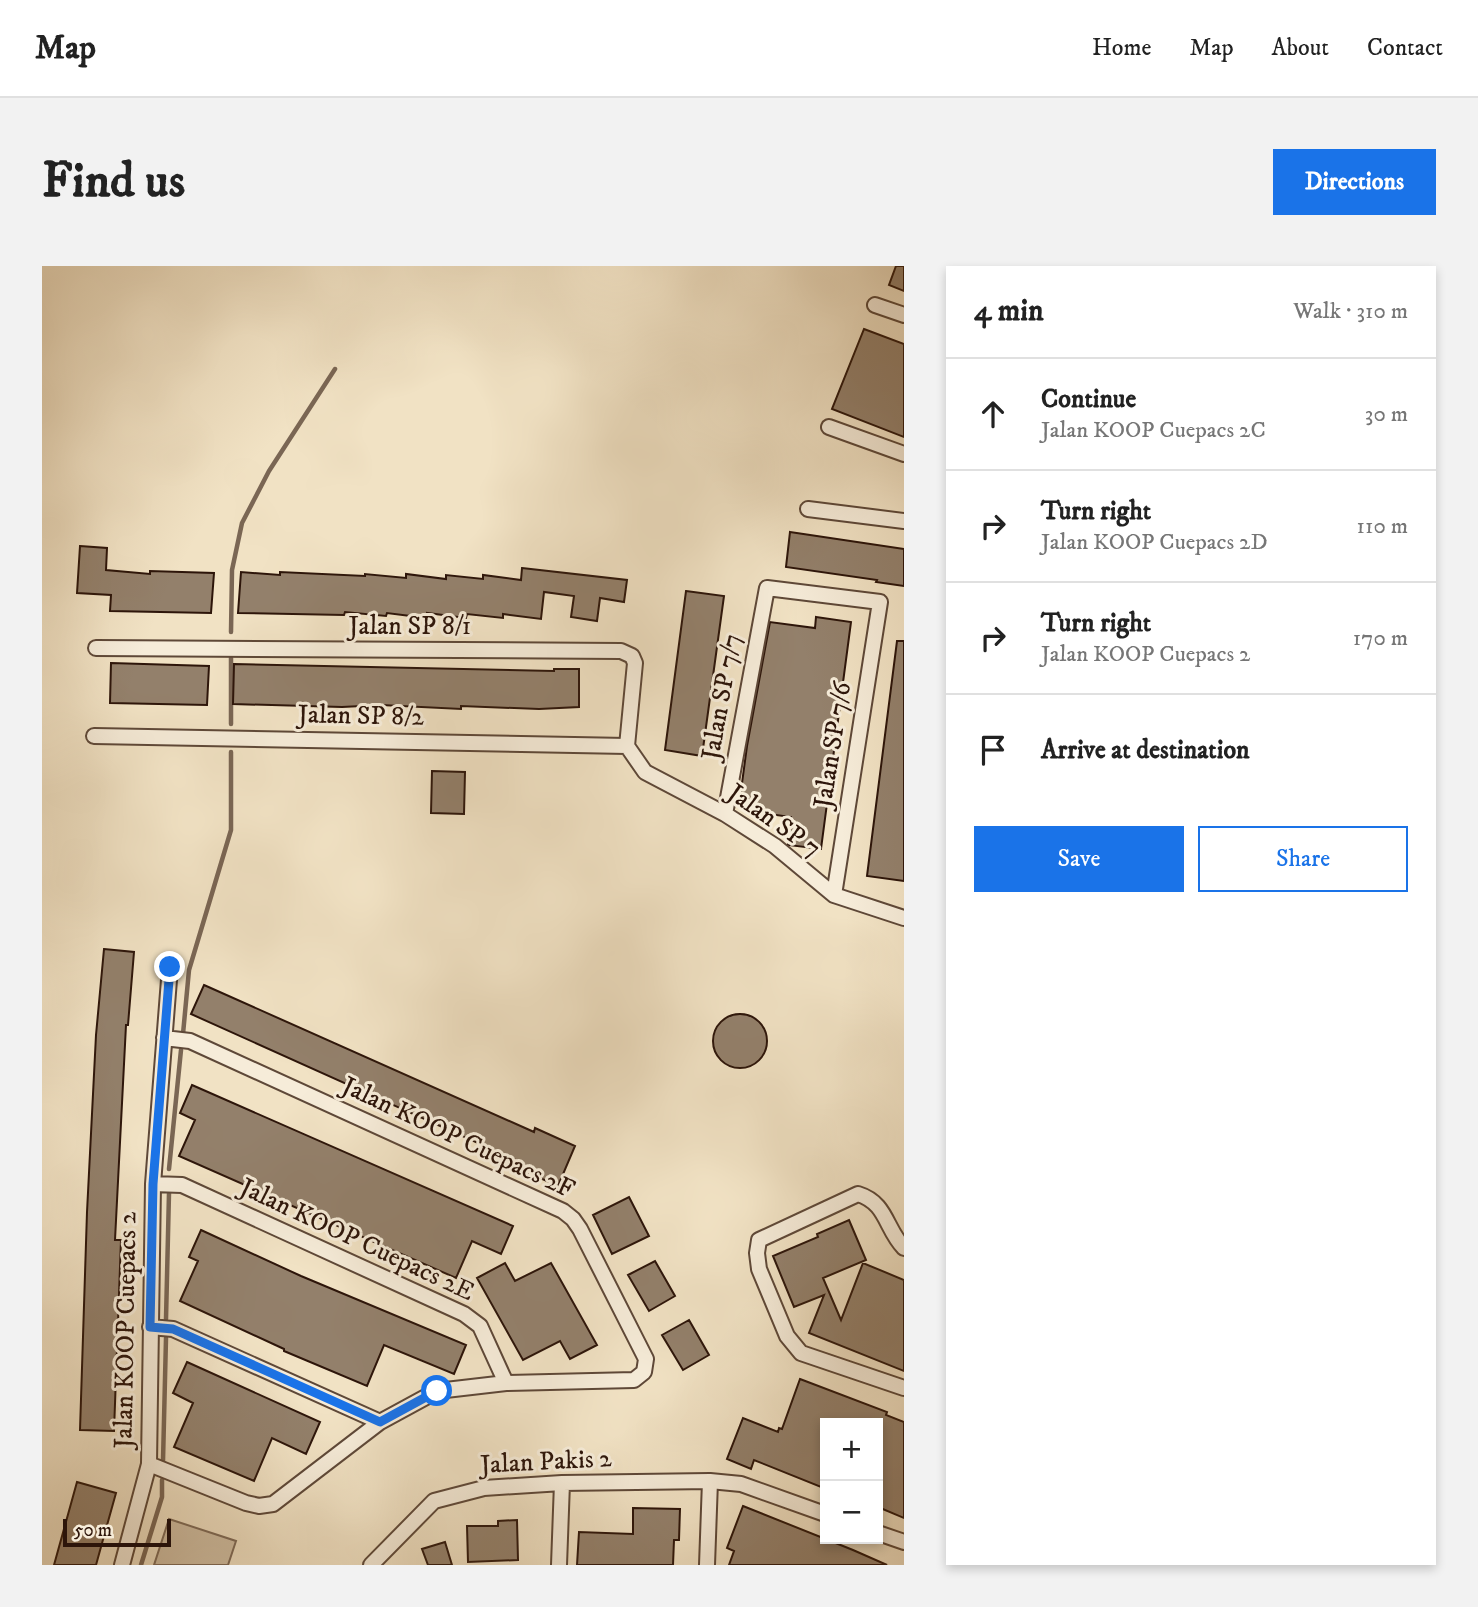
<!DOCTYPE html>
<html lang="en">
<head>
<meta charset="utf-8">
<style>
  body { margin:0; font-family:"IM FELL DW Pica",serif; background:#f2f2f2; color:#222 }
  .controls { position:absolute; right:21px; bottom:21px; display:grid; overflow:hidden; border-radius:0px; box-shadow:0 4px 10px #0003 }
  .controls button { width:63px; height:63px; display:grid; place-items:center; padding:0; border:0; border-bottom:2px solid #e0e0e0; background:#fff; color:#222; font:35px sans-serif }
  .scale { position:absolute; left:21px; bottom:18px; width:108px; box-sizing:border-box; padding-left:7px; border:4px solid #2d150a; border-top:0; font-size:19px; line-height:24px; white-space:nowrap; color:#2d150a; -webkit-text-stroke:5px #f6ecd9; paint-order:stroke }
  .stop { position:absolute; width:21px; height:21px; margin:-16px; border:5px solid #1a73e8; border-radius:50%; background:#fff }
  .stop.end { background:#1a73e8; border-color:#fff; box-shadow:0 2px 7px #0008 }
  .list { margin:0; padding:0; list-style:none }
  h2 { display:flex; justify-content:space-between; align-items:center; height:91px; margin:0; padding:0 28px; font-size:30px }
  h2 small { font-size:23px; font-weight:400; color:#767676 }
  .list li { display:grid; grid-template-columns:46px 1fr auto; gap:21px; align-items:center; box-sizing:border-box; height:112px; padding:0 28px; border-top:2px solid #e0e0e0 }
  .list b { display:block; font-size:26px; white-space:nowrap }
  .list p { margin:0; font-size:23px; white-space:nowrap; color:#767676 }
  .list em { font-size:23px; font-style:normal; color:#767676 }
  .actions { display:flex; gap:14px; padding:21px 28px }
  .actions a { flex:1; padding:16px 0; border:2px solid #1a73e8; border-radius:0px; text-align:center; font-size:24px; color:#1a73e8 }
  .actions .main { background:#1a73e8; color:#fff }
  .icon { flex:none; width:38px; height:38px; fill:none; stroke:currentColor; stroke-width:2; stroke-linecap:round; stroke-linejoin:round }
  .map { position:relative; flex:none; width:862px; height:1299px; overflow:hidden; border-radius:0px }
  header { display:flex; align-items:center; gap:42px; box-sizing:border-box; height:98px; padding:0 35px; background:#fff; border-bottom:2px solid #e0e0e0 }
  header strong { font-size:33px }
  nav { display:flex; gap:38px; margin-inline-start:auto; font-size:24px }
  .intro { display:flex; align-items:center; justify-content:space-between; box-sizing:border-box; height:168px; padding:0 42px }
  h1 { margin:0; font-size:49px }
  .button { padding:18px 32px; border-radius:0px; background:#1a73e8; color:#fff; font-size:24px; font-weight:700 }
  main { display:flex; gap:42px; padding:0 42px }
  aside { flex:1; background:#fff; border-radius:0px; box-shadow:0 4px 10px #0003 }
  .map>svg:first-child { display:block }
  .pitch { fill:#d0bfa4; stroke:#7e6a57; stroke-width:2 }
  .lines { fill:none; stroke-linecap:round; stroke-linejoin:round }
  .stream { stroke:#7a6654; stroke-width:4.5 }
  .building { fill:#93806b; stroke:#2d150a; stroke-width:2 }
  .minor-casing { stroke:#5e4838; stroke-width:18 }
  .minor { stroke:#f6ecd9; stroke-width:14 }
  .route { stroke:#1a73e8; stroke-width:9 }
  .labels { text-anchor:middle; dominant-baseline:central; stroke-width:6; stroke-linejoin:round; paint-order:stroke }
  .street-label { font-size:26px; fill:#2d150a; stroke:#f6ecd9 }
</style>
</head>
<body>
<header>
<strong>Map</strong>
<nav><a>Home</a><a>Map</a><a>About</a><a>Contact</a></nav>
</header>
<div class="intro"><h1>Find us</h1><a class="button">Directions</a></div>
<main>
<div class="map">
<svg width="862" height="1299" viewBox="0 0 862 1299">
  <rect width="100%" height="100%" fill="#f1e2c4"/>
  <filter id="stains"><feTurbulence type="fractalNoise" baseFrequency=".00286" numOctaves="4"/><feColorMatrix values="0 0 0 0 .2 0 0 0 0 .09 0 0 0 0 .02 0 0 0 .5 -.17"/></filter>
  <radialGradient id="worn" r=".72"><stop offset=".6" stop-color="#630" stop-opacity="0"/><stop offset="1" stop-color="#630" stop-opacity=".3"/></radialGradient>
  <path class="pitch" d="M127,1253L194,1275L186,1299H112Z"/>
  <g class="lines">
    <path class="stream" d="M189,366L190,304L200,257L227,205L293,103
      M189,392V458
      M141,768L147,704L189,564V486
      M127,903L139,784
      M124,1053L127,927
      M121,1195L124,1072
      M99,1299L120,1231V1214"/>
  </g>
  <path class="building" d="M854,0H862V25L847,19Z
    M822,63L862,78V171L790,143Z
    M748,266L862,283V320L834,316L835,314L744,301Z
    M38,280L65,282L64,304L108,308V305L172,307L169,347L68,345L69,329L35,327Z
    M480,302L585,314L582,336L558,332L555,355L529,351L532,330L502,326L499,353L461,348V352L425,348L424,352L385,347V352L345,347L344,350L303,346L302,349L196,347L199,306L238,309V306L323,310V308L364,312V308L404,313V309L441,313V309L479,314Z
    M644,325L682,330L660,490L623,484Z
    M774,351L809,356L779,583L746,579L749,551L706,545L707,533L698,532L705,480L728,356L773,362Z
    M855,375H862V615L825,610Z
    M69,397L167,400L165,439L68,437Z
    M192,398L512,405V403H537V441L497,443L419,440V443L339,439L300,441L191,438Z
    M390,505L423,506L422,548L389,547Z
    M62,683L92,686L86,759H84L73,974H79L72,1165L38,1164L45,946L54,769Z
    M162,719L492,866L493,862L533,880L516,920L475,902L478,896L149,748Z
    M671 775a27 27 0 1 1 54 0a27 27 0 1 1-54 0Z
    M150,819L471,960L459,988L430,975L414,1012L137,890L153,854L138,847Z
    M587,931L607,970L570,988L551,949Z
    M807,954L824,994L781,1012L799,1054L821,997L862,1014V1105L767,1067L782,1029L752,1041L731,990L776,971L775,968Z
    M159,964L259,1010L424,1079L412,1108L342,1079L325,1120L242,1085V1083L138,1035L156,995L147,991Z
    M613,995L633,1030L607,1045L586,1009Z
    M463,997L473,1015L509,997L555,1079L528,1093L518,1075L481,1094L435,1012Z
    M647,1054L667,1089L641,1104L620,1069Z
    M145,1096L278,1156L264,1188L230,1172L212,1215L132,1181L151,1137L131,1127Z
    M758,1113L845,1146L844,1149L862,1156V1252L836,1241V1157H783V1208L779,1221L712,1194L709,1203L685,1193L701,1152L736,1166L737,1162L740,1163Z
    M35,1216L74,1227L62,1270L54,1299H12Z
    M701,1240L811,1284L845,1299H687L692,1285L685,1282Z
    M591,1242L638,1243L637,1274H632L631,1299H535L537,1266L591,1268Z
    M475,1254L476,1294L426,1296L425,1260H456V1255Z
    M403,1276L410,1299H386L380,1283Z"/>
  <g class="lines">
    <g class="minor-casing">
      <path id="minor" d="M833,39L862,49
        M787,161L862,188
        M766,243L862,255
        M54,382L579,385L590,390L593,397L585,480
        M52,470L585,480
        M585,480L603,506L683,548L733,580L792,629L862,652
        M683,548L725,322L838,336L792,629
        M111,918L140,919L422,1048L438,1060L464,1117
        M862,982C843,962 845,937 816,928L717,974L715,987L717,1003L745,1070L759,1087L862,1122
        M108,1061L131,1063L338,1156
        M107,1198L204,1237L217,1240L231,1238L338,1156L395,1125L464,1117L592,1114L602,1106L604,1093L538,963L531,953L521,945L148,775L122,772
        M836,1267L862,1276
        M80,1299L107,1198L111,918L128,701
        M329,1299L392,1235L442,1222L520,1217L668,1215L699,1218L783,1248
        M517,1299L520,1217
        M665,1299L668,1215"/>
    </g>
    <use href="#minor" class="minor"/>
  </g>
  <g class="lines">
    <path class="route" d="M128,701L111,918L108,1061L131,1063L338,1156L395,1125"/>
  </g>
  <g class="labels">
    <g class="street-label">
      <text x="368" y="360">Jalan SP 8/1</text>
      <text transform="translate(680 431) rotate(-80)">Jalan SP 7/7</text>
      <text transform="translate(319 450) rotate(1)">Jalan SP 8/2</text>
      <text transform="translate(791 479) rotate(-81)">Jalan SP 7/6</text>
      <text transform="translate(732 555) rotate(35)">Jalan SP 7</text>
      <text transform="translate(416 872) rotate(25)">Jalan KOOP Cuepacs 2F</text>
      <text transform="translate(315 974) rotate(25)">Jalan KOOP Cuepacs 2E</text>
      <text transform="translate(84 1064) rotate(-89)">Jalan KOOP Cuepacs 2</text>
      <text transform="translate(504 1196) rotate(-3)">Jalan Pakis 2</text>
    </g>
  </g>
  <rect width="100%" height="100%" filter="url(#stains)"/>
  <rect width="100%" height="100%" fill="url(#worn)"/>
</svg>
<div class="controls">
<button>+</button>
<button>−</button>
</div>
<div class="scale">50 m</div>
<div class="stop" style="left:395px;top:1125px"></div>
<div class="stop end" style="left:128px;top:701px"></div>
</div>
<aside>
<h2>4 min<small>Walk · 310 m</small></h2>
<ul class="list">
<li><svg class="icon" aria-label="ahead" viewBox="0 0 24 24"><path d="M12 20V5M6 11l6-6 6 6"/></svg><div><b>Continue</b><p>Jalan KOOP Cuepacs 2C</p></div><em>30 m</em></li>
<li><svg class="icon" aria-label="right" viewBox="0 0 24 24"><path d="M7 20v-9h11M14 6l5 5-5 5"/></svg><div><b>Turn right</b><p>Jalan KOOP Cuepacs 2D</p></div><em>110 m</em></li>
<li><svg class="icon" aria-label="right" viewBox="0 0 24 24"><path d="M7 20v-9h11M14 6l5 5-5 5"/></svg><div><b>Turn right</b><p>Jalan KOOP Cuepacs 2</p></div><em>170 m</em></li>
<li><svg class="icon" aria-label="arrive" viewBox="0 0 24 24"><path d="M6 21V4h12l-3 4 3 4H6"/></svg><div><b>Arrive at destination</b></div></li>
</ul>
<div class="actions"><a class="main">Save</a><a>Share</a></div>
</aside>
</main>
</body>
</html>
